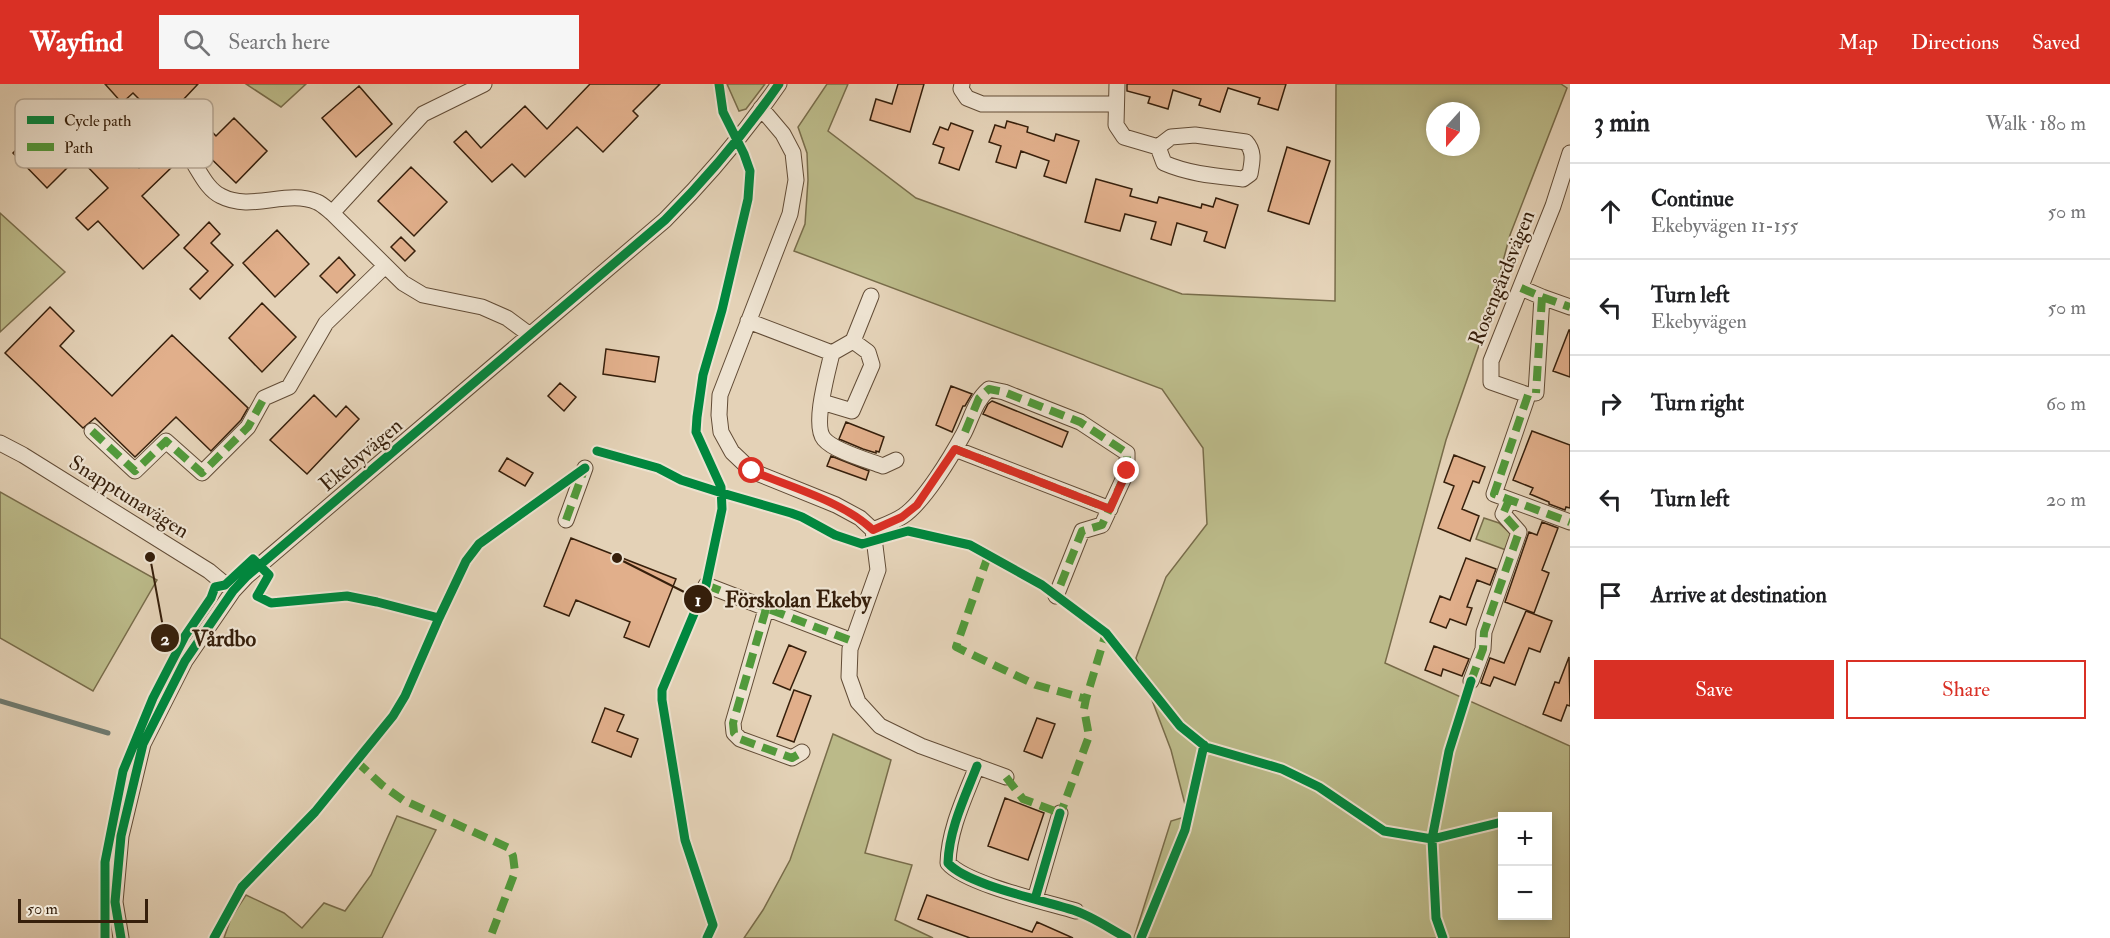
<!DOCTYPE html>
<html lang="en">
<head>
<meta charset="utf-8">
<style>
  body { margin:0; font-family:"IM FELL Double Pica",serif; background:#f6f6f6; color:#202124 }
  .controls { position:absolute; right:18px; bottom:18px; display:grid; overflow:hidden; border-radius:0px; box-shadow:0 3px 9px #0003 }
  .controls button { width:54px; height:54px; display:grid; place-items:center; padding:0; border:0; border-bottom:2px solid #e0e0e0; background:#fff; color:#202124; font:30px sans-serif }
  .compass { position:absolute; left:1426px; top:18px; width:54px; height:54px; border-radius:50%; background:#fff; box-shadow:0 3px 9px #0003; rotate:201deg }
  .scale { position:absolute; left:18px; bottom:15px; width:130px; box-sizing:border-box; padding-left:6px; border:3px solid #361f0b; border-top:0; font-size:16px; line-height:21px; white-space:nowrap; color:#361f0b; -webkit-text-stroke:4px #ede2d0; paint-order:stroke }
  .stop { position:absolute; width:18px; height:18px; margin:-14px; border:4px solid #d93025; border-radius:50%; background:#fff }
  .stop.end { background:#d93025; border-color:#fff; box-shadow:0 2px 6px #0008 }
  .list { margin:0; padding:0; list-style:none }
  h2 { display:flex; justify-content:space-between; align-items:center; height:78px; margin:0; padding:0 24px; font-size:26px }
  h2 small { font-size:20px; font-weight:400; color:#757577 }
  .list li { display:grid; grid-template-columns:39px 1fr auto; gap:18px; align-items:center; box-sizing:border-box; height:96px; padding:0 24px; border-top:2px solid #e0e0e0 }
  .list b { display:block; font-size:22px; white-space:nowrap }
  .list p { margin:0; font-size:20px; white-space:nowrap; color:#757577 }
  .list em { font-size:20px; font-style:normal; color:#757577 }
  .actions { display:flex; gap:12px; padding:18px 24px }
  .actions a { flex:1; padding:14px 0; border:2px solid #d93025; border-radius:0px; text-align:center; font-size:21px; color:#d93025 }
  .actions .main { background:#d93025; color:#fff }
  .icon { flex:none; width:33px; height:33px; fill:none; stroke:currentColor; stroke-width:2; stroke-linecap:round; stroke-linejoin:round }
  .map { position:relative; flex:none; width:1570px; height:854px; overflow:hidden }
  header { display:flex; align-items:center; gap:36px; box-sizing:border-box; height:84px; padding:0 30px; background:#d93025; color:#fff }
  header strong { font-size:28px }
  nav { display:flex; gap:33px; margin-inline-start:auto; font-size:21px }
  .search { width:420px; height:54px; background:#f6f6f6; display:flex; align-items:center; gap:15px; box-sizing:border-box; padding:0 21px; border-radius:0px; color:#757577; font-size:22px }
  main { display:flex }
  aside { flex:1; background:#fff }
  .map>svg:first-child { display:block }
  .green { fill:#bbba89; stroke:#786c4a; stroke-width:1.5; fill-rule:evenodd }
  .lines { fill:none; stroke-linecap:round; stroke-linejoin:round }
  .stream { stroke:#6f7a6f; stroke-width:5 }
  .building { fill:#e1af8b; stroke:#361f0b; stroke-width:1.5 }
  .street-casing { stroke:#624c36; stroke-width:17 }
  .street { stroke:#ede2d0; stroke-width:15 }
  .quiet { stroke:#519a3b; stroke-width:8; stroke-dasharray:15 8; stroke-linecap:butt }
  .cycleway-casing { stroke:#ede2d0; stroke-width:13 }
  .cycleway { stroke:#00873e; stroke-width:9 }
  .route { stroke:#d93025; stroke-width:8 }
  .labels { text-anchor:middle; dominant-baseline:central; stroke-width:4.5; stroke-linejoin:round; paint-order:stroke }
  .street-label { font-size:21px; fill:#361f0b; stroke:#ede2d0 }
  .key { fill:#ede2d0; stroke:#b6a895; stroke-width:1.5 }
  .key-label { font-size:16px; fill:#361f0b }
  .leader { fill:none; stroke:#361f0b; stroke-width:2 }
  .callout-dot { fill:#361f0b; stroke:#ede2d0; stroke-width:2 }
  .mark-label { font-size:18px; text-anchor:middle; font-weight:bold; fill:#fff }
  .callout-label { font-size:22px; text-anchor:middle; font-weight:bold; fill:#361f0b; stroke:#ede2d0; stroke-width:4.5; stroke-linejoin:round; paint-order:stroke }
</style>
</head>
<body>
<header>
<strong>Wayfind</strong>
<div class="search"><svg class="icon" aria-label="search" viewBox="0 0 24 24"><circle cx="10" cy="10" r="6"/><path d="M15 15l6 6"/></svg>Search here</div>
<nav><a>Map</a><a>Directions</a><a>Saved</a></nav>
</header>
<main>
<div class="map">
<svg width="1570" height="854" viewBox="0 0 1570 854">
  <rect width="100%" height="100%" fill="#e4d2b7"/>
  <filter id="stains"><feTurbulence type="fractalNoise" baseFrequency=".00333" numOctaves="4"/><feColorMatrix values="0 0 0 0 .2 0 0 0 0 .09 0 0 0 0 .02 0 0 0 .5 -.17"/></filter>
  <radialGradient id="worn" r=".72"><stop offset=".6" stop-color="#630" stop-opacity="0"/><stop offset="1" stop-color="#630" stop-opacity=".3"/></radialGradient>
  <path class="green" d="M246,0H306L281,23Z
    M727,0H765L746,25L739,27Z
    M827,0H848L828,47L916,114L1182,210L1335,217L1336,0H1561L1567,4L1510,151L1486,241L1446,356L1385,579L1570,662V854H1134L1171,737L1188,732L1171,666L1136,574L1166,493L1207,440L1203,364L1162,305L794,167L805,140L808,96L807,69L798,43ZM1435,27H1471V63H1435ZM1502,732H1548V832H1502Z
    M0,129L65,188L0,248Z
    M0,408L157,496L93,607L0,554Z
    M1484,434L1499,439L1512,451L1506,466L1476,455Z
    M833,650L891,676L865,769L912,781L895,836L933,854H744L763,826L790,776Z
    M397,732L436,746L382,854H224L231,834L246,811L284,829L302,844L324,819L345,827L371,791Z"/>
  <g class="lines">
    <path class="stream" d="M0,617L108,649"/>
  </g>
  <path class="building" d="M105,0H198L182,17L216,52L234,34L267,67L236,99L190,54L188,56L183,53L165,34L162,38L133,9L122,19Z
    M590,0H660L633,27L638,32L603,68L577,43L525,93L512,80L492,98L454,58L466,47L481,64L525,22L547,45Z
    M898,0H924L910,48L870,36L876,15L892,20Z
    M1127,0H1286L1278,26L1258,20L1260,14L1228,4L1220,28L1199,21L1201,15L1173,6L1168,25L1148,19L1150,13L1127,7Z
    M359,2L392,40L356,73L322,34Z
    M45,37L79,72L47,104L13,69Z
    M1007,37L1028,43L1027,48L1054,57L1056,50L1079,57L1066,99L1044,92L1049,77L1021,67L1016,84L996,78L1001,62L989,58L995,41L1005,44Z
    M951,39L973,47L959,86L939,79L944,64L933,60L940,43L948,46Z
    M110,54L139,84L157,67L172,83L142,112L179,151L143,185L98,137L88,146L76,134L108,104L84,79Z
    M1287,63L1330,77L1309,140L1268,127Z
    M411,83L447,118L414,152L378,117Z
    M1096,95L1132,105L1130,112L1157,119L1159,113L1201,124L1202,120L1213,123L1216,114L1238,121L1225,164L1204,157L1207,148L1177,139L1171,161L1151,155L1156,138L1125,130L1120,147L1085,138Z
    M209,138L220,150L211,159L233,181L200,215L190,205L208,187L184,164Z
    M277,146L309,180L275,213L243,179Z
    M401,153L415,167L405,177L391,163Z
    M339,173L355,191L337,209L320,192Z
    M262,219L296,253L262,288L229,254Z
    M50,223L74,247L60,262L112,312L172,251L248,324L241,336L211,367L176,333L135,373L95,334L83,344L5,269Z
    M1569,246H1570V293L1553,287Z
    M606,265L659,273L655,298L603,290Z
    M560,299L576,313L564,327L548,312Z
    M951,302L972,310L965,322H963L952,348L936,341Z
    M314,311L336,333L346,322L359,335L307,390L270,356Z
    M992,317L1068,348L1062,363L983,330L988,320Z
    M846,338L884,353L879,368L876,367V369L863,365L839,355Z
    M1532,347L1570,361V424L1566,423L1565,426L1549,420V418L1530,410L1533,404L1513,396Z
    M1454,371L1485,383L1479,399L1473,397L1462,425L1479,432L1470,457L1438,444L1454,402L1444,398Z
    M831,372L869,387L866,396L827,382Z
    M507,374L533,389L525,402L499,387Z
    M1542,438L1558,444L1542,486L1549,489L1534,529L1505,518L1529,448L1537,451Z
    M571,454L676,495L649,563L624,553L630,538L576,516L569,532L544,522Z
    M1466,474L1496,485L1490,501L1477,496L1467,523L1472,524L1466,541L1450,535L1446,544L1430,538L1440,512L1450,516Z
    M1526,527L1552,537L1540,568L1529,564L1515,601L1494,593L1490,602L1481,599L1490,574L1504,579Z
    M789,561L806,568L790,606L773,599Z
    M1434,562L1469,575L1462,592L1443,585L1441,592L1425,586Z
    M1569,573L1570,622L1567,621L1561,637L1543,630L1555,598L1559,599Z
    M794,606L811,612L794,658L777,652Z
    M605,624L624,631L617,647L638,655L631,673L592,658Z
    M1037,634L1055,640L1042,674L1024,667Z
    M1005,714L1044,729L1028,776L988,762Z
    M927,811L1032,848L1037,838L1073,854H970L918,835Z"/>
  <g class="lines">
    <g class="street-casing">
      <path id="street" d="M484,0L423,30L332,129L403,199L423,211L482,223L507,234L530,251
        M962,0L961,5L967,14L982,20H1116
        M1117,0L1116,41L1124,53L1158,63
        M761,24L783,50L793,69L796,96L790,130L720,311L719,331L721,348L732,368L752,387L836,421L860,434L873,446L878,486L850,565L849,593L858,618L880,642L921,662L1006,693
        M1195,51L1246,58C1255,68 1252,78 1250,90L1243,95C1216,92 1189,90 1164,79L1158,63L1171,53Z
        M141,55C150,55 164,54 173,58C195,68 200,102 221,112C251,128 287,105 317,118C322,120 327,125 332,129
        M1570,69L1553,122L1491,277V298L1528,311L1494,410L1570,438
        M1521,204L1542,213L1536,309
        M871,212L853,257L832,269C828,287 812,341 824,355C834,367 867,376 883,382L896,376
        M1542,213L1570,223
        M748,237L832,269
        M822,318L852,327L872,281L868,268L853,257
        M92,347L135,387L166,357L202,389L248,343L264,314L289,303L326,239L385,182
        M0,359L23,371L209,487L233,507
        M955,365L1110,425
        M566,436L585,384
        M873,446C882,442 894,438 903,432C924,418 951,373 964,349C972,333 975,317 989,305L1004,308L1080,338L1127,369V387L1102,441L1082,447L1056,512
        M706,501L852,557
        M766,525L733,639L734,649L740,655L792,674L802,668
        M1471,597L1483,565L1484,548L1519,448L1503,430L1509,416
        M977,682C965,713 949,745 948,779C966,800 1046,818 1076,827
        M1035,815L1060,729
        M121,854L115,818L121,752L143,660L185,577L233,507L247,492L665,136C707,94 745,49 779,0"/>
    </g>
    <use href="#street" class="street"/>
    <path class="quiet" d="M1521,204L1542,213L1536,309
      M1542,213L1570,223
      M1528,311L1494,410L1570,438
      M92,347L135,387L166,357L202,389L248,343L264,314
      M965,348L979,314L989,305L1004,308L1080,338L1127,369V387L1102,441L1082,447L1056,512
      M955,365L1110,425
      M566,436L584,386
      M988,472L956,563L1036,601L1086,615
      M706,501L852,557
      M766,525L733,639L734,649L740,655L792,674L802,668
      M1471,597L1483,565L1484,548L1519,448L1503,430L1509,416
      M356,677L382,701L403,716L509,764L513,772L515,788L490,854
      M1006,693L1023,715L1060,729
      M1059,734L1089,652L1084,625L1086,615L1106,549"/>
    <g class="cycleway-casing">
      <path id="cycleway" d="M597,367L658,384L681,396L722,409L791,429L802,433L835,451L862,460L908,447L970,461L1042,501L1106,549L1180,642L1206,663L1282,685L1319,703L1384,747L1432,755L1502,738
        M977,682C965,713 949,745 948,779C967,801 1043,816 1073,826C1092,832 1110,845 1127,854
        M1035,815L1060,729
        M105,854V778L123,687L153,614L185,552L211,514L215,503L225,501L253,475L269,491L257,512L271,519L347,512L377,518L439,534L466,477L479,460L585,384
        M121,854L115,818L121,752L143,660L185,577L233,507L247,492L665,136C707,94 745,49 779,0
        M214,854L242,803L315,728L393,632L405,612L439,534
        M707,854L713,841L685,756L662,616V606L706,501L722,425L721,403L696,348L697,333L703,291L722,226L748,115L750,87L744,70L723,28L719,0
        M1141,854L1185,746L1204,661
        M1443,854L1436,834L1432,755L1449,667L1471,597"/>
    </g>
    <use href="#cycleway" class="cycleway"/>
  </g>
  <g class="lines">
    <path class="route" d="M752,387C791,403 842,417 873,446L902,433L917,421L955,365L1110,425L1127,387"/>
  </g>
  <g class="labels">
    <g class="street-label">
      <text transform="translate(1502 194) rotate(-68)">Rosengårdsvägen</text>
      <text transform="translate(361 371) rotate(-40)">Ekebyvägen</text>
      <text transform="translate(129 413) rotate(32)">Snapptunavägen</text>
    </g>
  </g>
  <rect x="15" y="15" width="198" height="69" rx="9" class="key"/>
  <rect x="27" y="32" width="27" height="8" fill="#00873e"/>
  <rect x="27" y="59" width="27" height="8" fill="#519a3b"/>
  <g class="key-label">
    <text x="64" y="42">Cycle path</text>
    <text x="64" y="69">Path</text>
  </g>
  <path class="leader" d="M617 474L698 515M150 473L165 554"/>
  <g class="callout-dot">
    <circle cx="617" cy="474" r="6"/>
    <circle cx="150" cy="473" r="6"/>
    <circle cx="698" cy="515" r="15"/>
    <circle cx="165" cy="554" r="15"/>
  </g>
  <g class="mark-label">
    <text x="698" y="522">1</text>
    <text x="165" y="561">2</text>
  </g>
  <g class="callout-label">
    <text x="798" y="523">Förskolan Ekeby</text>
    <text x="224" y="562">Vårdbo</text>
  </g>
  <rect width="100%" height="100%" filter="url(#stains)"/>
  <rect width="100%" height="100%" fill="url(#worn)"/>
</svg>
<div class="controls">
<button>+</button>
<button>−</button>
</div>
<svg class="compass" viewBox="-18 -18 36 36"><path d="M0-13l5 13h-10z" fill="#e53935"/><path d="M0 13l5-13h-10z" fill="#757577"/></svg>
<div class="scale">50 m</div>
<div class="stop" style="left:752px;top:387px"></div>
<div class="stop end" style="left:1127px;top:387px"></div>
</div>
<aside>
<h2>3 min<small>Walk · 180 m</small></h2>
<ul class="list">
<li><svg class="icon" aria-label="ahead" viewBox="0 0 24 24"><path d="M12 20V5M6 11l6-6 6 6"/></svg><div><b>Continue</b><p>Ekebyvägen 11-155</p></div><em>50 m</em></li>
<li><svg class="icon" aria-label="left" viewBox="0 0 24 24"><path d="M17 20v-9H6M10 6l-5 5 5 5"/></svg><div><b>Turn left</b><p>Ekebyvägen</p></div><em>50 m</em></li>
<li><svg class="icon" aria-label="right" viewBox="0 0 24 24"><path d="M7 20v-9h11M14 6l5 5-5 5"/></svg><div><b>Turn right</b></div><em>60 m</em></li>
<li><svg class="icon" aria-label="left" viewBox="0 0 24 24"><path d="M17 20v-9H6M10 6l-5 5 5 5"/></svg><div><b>Turn left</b></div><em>20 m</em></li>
<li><svg class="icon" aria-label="arrive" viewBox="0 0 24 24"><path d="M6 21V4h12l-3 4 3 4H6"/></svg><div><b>Arrive at destination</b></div></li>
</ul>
<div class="actions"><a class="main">Save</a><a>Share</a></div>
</aside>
</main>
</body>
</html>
